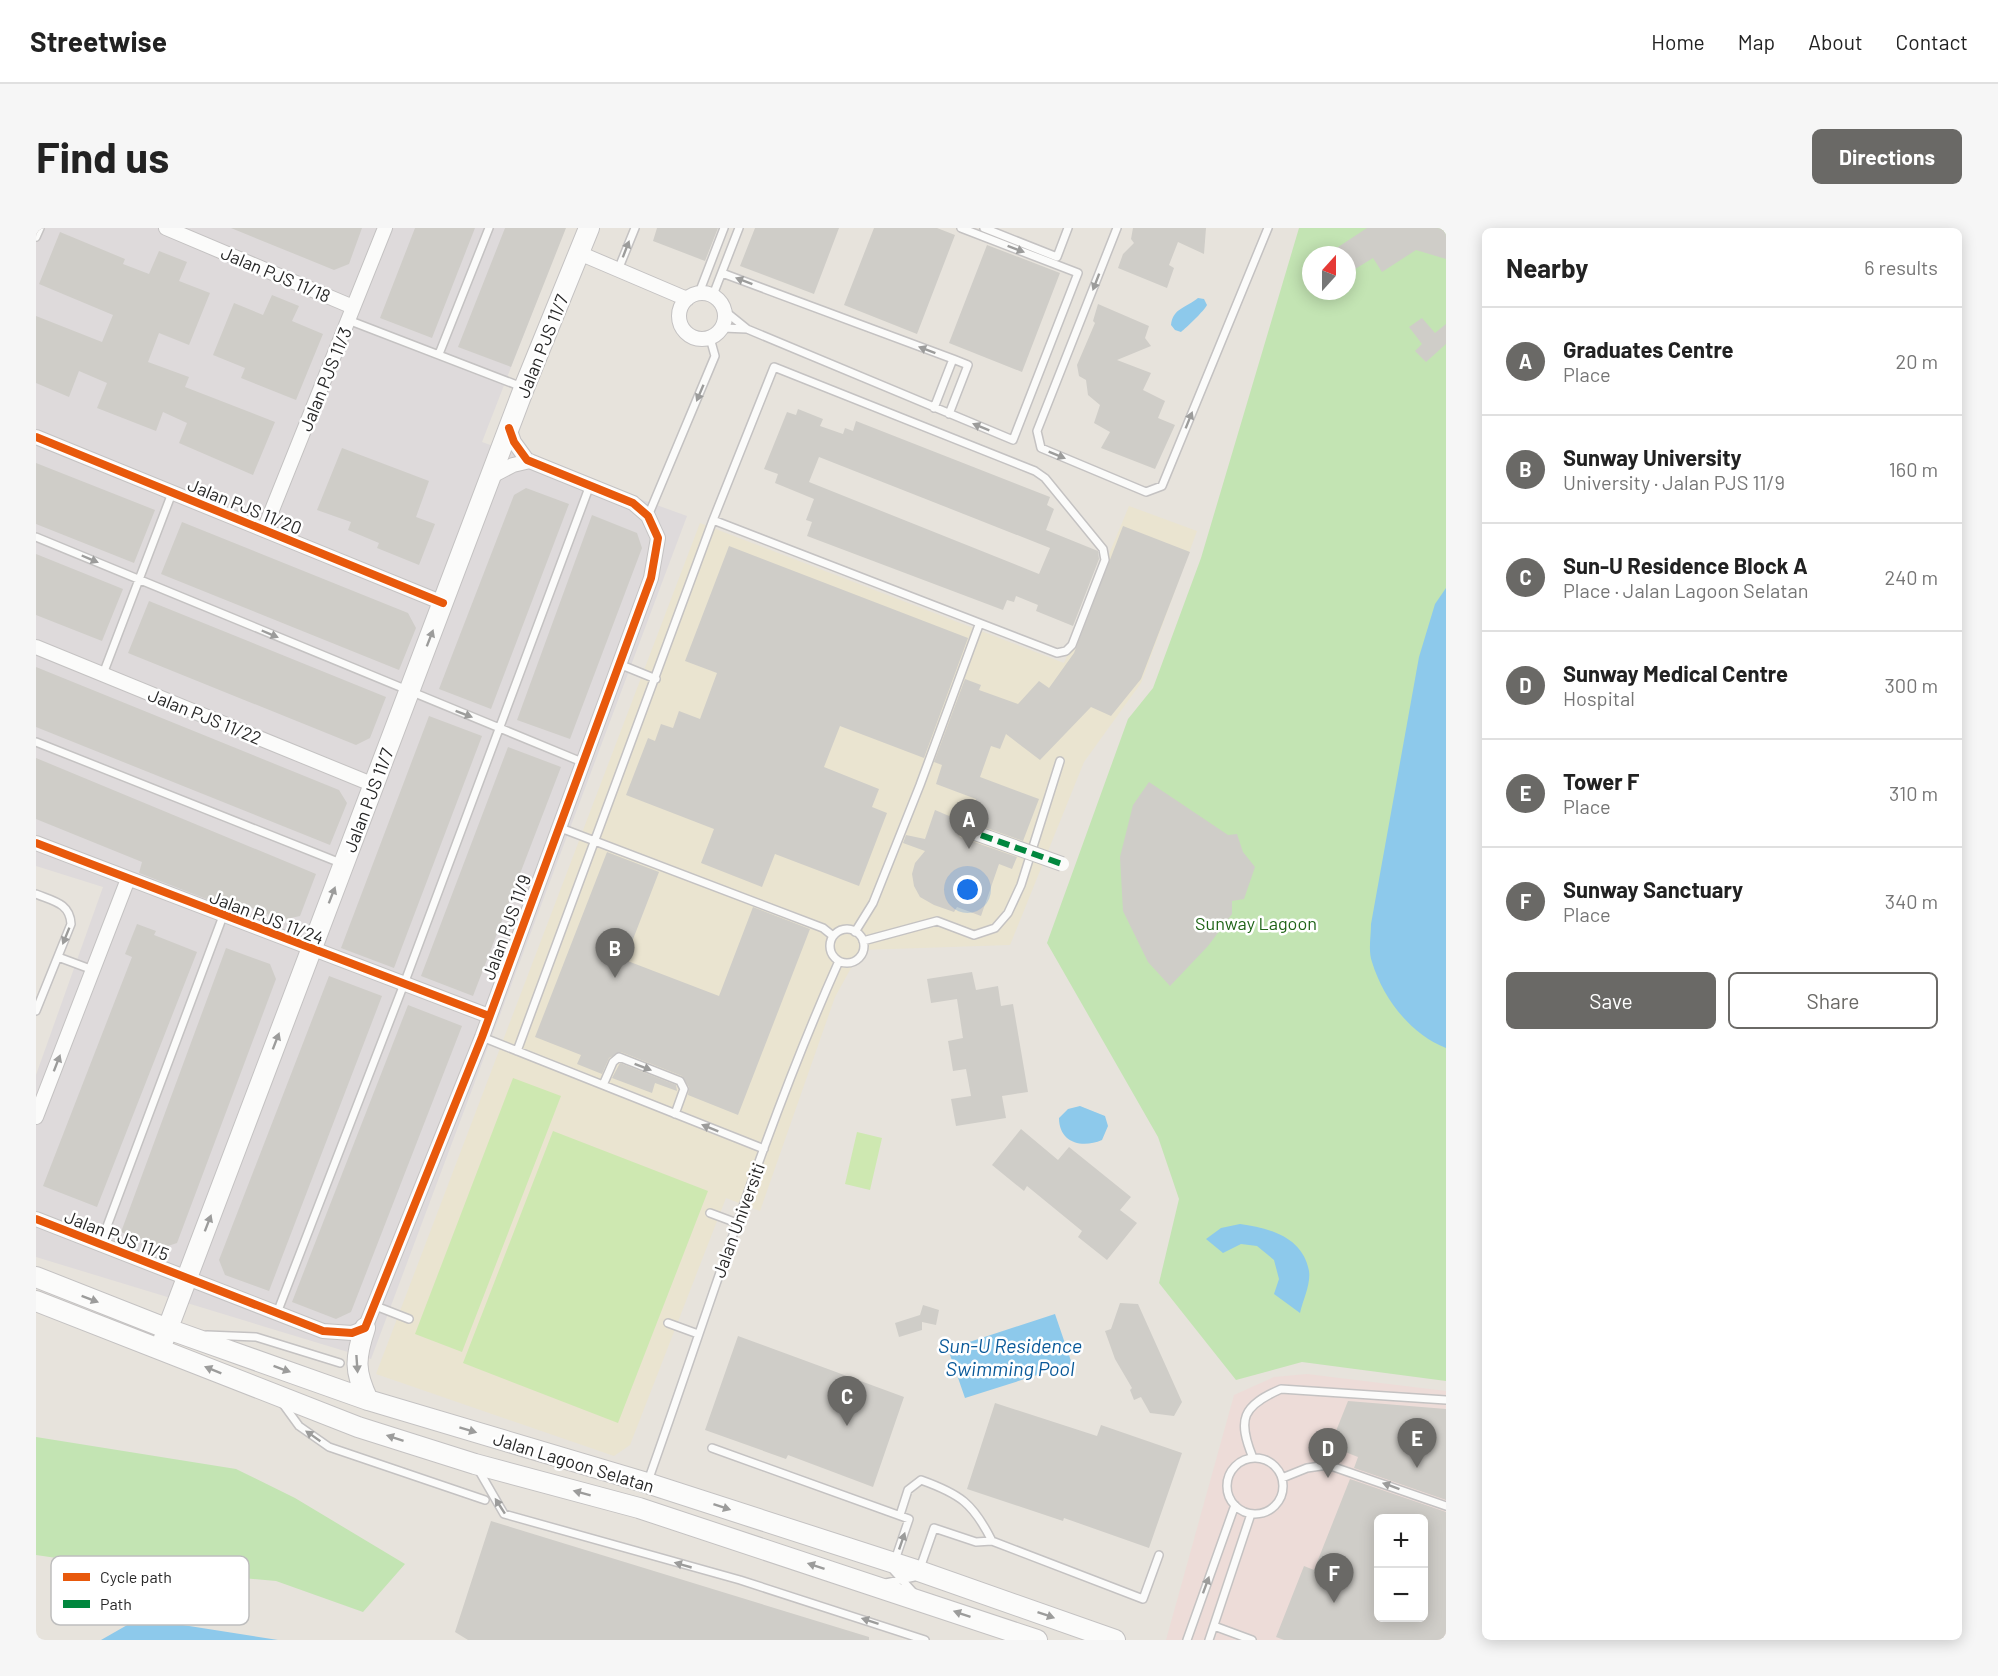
<!DOCTYPE html>
<html lang="en">
<head>
<meta charset="utf-8">
<style>
  body { margin:0; font-family:Barlow,sans-serif; background:#f6f6f6; color:#222 }
  .controls { position:absolute; right:18px; bottom:18px; display:grid; overflow:hidden; border-radius:9px; box-shadow:0 3px 15px #0003 }
  .controls button { width:54px; height:54px; display:grid; place-items:center; padding:0; border:0; border-bottom:2px solid #e0e0e0; background:#fff; color:#222; font:30px sans-serif }
  .compass { position:absolute; left:1266px; top:18px; width:54px; height:54px; border-radius:50%; background:#fff; box-shadow:0 3px 15px #0003; rotate:21deg }
  .you { position:absolute; left:932px; top:662px; width:21px; height:21px; margin:-15px; border:4px solid #fff; border-radius:50%; background:#1a73e8; box-shadow:0 0 0 9px #1a73e833 }
  .badge { display:grid; place-items:center; width:39px; height:39px; border-radius:50%; background:#6a6966; color:#fff; font-size:20px; font-weight:700 }
  .pin { position:absolute; translate:-50% -50px; filter:drop-shadow(0 2px 3px #0008) }
  .pin::after { content:''; position:absolute; top:32px; width:21px; height:18px; background:inherit; clip-path:polygon(0 0,100% 0,50% 100%) }
  .list { margin:0; padding:0; list-style:none }
  h2 { display:flex; justify-content:space-between; align-items:center; height:78px; margin:0; padding:0 24px; font-size:26px }
  h2 small { font-size:20px; font-weight:400; color:#767676 }
  .list li { display:grid; grid-template-columns:39px 1fr auto; gap:18px; align-items:center; box-sizing:border-box; height:108px; padding:0 24px; border-top:2px solid #e0e0e0 }
  .list b { display:block; font-size:22px; white-space:nowrap }
  .list p { margin:0; font-size:20px; white-space:nowrap; color:#767676 }
  .list em { font-size:20px; font-style:normal; color:#767676 }
  .actions { display:flex; gap:12px; padding:18px 24px }
  .actions a { flex:1; padding:14px 0; border:2px solid #6a6966; border-radius:9px; text-align:center; font-size:21px; color:#6a6966 }
  .actions .main { background:#6a6966; color:#fff }
  .map { position:relative; flex:none; width:1410px; height:1412px; overflow:hidden; border-radius:9px }
  header { display:flex; align-items:center; gap:36px; box-sizing:border-box; height:84px; padding:0 30px; background:#fff; border-bottom:2px solid #e0e0e0 }
  header strong { font-size:28px }
  nav { display:flex; gap:33px; margin-inline-start:auto; font-size:21px }
  .intro { display:flex; align-items:center; justify-content:space-between; box-sizing:border-box; height:144px; padding:0 36px }
  h1 { margin:0; font-size:42px }
  .button { padding:15px 27px; border-radius:9px; background:#6a6966; color:#fff; font-size:21px; font-weight:700 }
  main { display:flex; gap:36px; padding:0 36px }
  aside { flex:1; background:#fff; border-radius:9px; box-shadow:0 3px 15px #0003 }
  .map>svg:first-child { display:block }
  .industrial { fill:#dedadb }
  .education { fill:#eae4d0 }
  .medical { fill:#eddcd8; fill-rule:evenodd }
  .green { fill:#c3e4b3; fill-rule:evenodd }
  .pitch { fill:#cee8b1 }
  .water { fill:#8dc9eb }
  .building { fill:#cfcdc8; fill-rule:evenodd }
  .lines { fill:none; stroke-linecap:round; stroke-linejoin:round }
  .lane-casing { stroke:#c4c2c2; stroke-width:10 }
  .street-casing { stroke:#c4c2c2; stroke-width:16 }
  .secondary-casing { stroke:#c4c2c2; stroke-width:22 }
  .lane { stroke:#fbfbfa; stroke-width:7 }
  .street { stroke:#fbfbfa; stroke-width:14 }
  .secondary { stroke:#fbfbfa; stroke-width:20 }
  .street-bridge-casing { stroke:#c4c2c2; stroke-width:16; stroke-linecap:butt }
  .street-bridge { stroke:#fbfbfa; stroke-width:14 }
  .quiet { stroke:#00873e; stroke-width:6; stroke-dasharray:12 6; stroke-linecap:butt }
  .cycleway-casing { stroke:#fff; stroke-width:11 }
  .cycleway { stroke:#e8590c; stroke-width:8 }
  .oneway { fill:#9c9c9b }
  .labels { text-anchor:middle; dominant-baseline:central; stroke-width:5; stroke-linejoin:round; paint-order:stroke }
  .street-label { font-size:18px; fill:#272727; stroke:#fff }
  .park-label { font-size:18px; fill:#1f6417; stroke:#fff }
  .water-label { font-size:20px; font-style:italic; fill:#095999; stroke:#fff }
  .key { fill:#fff; stroke:#bebebe; stroke-width:1.5 }
  .key-label { font-size:16px; fill:#272727 }
</style>
</head>
<body>
<header>
<strong>Streetwise</strong>
<nav><a>Home</a><a>Map</a><a>About</a><a>Contact</a></nav>
</header>
<div class="intro"><h1>Find us</h1><a class="button">Directions</a></div>
<main>
<div class="map">
<svg width="1410" height="1412" viewBox="0 0 1410 1412">
  <rect width="100%" height="100%" fill="#e7e3dc"/>
  <path class="industrial" d="M0,0H529L446,214L651,288L335,1131L0,1029V847L67,659L0,638Z"/>
  <path class="education" d="M1093,278L1161,303L1105,455L1048,534L974,717L825,722L799,769L724,983L690,970L594,1217L578,1228L340,1146L664,295L1028,435Z"/>
  <path class="medical" d="M1271,1146L1410,1163V1412H1130L1198,1167L1238,1149ZM1342,1290H1388V1390H1342Z"/>
  <path class="green" d="M1263,0H1410V1153L1266,1134L1200,1152L1123,1055L1143,971L1122,909L1011,715L1092,491L1117,460L1165,330ZM1275,27H1311V63H1275Z
    M0,1209L200,1241L259,1270L369,1336L327,1384L240,1353L82,1339L0,1327Z"/>
  <path class="pitch" d="M477,850L525,868L426,1124L379,1106Z
    M517,903L672,963L582,1195L427,1135Z
    M821,904L846,910L834,962L809,956Z"/>
  <path class="water" d="M1162,70L1168,71L1171,77C1168,83 1150,100 1145,104L1139,102L1135,97C1137,80 1150,80 1162,70Z
    M1410,360V820C1374,806 1347,770 1336,734C1332,723 1335,708 1335,696L1383,429L1399,376Z
    M1044,878L1069,888L1072,898L1066,912C1045,921 1023,914 1023,890L1032,881Z
    M1204,996C1233,1000 1267,1009 1273,1043C1275,1056 1267,1072 1264,1085L1238,1066L1243,1051L1238,1032L1221,1018L1205,1016L1187,1025L1170,1011L1185,1000Z
    M1019,1086L1036,1136L929,1170L912,1121Z
    M134,1395L242,1412H65L93,1396Z"/>
  <path class="building" d="M195,0H326L313,36L298,42Z
    M379,0H439L396,110L344,90Z
    M469,0H530L475,139L422,119Z
    M621,0H682L669,33L617,13Z
    M719,0H803L778,66L704,38Z
    M838,0H901L919,7L881,106L808,77Z
    M1097,0H1170L1168,26L1142,14L1133,37L1138,40L1131,60L1082,40L1087,26L1098,15L1095,11Z
    M1331,0H1410V31L1380,22L1346,44L1337,30L1311,46V27H1290Z
    M24,4L89,31L87,36L113,46L123,23L151,34L143,53L174,65L153,117L123,105L112,134L153,149L149,159L239,194L217,247L143,215L151,195L127,184L120,203L61,180L71,155L43,143L33,169L0,155V88L66,114L77,87L3,56Z
    M951,17L1024,45L986,144L913,115Z
    M236,67L263,78L256,93L287,106L260,172L205,150L209,140L177,127L198,75L227,87Z
    M1062,76L1113,98L1109,110L1115,118L1081,132L1115,145L1107,162L1129,173L1122,190L1139,197L1119,241L1065,220L1074,204L1058,195L1064,177L1052,167L1050,152L1043,148L1041,137L1059,95L1057,93Z
    M1386,90L1399,105L1410,96V116L1390,134L1379,123L1386,116L1373,99Z
    M762,181L787,191L784,198L807,206L809,200L817,203L820,193L1014,269L1011,277L1018,281L1010,302L1062,323L1063,331L1037,398L1000,383L1002,377L980,368L978,374L971,372L967,382L771,308L776,294L770,292L778,271L739,255L742,246L728,241L751,184L760,187ZM783,229L1014,320L1003,346L773,254Z
    M306,220L393,253L380,289L399,296L383,337L341,320L343,315L312,302L315,294L281,282Z
    M0,235L119,282L98,335L0,296Z
    M490,260L533,276L455,481L403,461L478,267Z
    M556,287L601,305L606,320L534,511L481,492Z
    M146,294L372,385L380,400L363,442L125,346Z
    M1087,298L1154,324L1105,451L1075,488L1055,479L1004,532L970,506L964,521L955,518L944,549L1003,571L987,613L931,593L940,571L900,556L906,537L898,534L929,451L945,457L943,462L982,476L1003,453L1013,460L1038,425Z
    M693,318L932,410L888,530L804,498L788,539L843,561L836,579L851,585L823,658L739,626L726,659L665,635L678,601L590,567L612,510L619,513L625,496L637,500L643,483L664,491L681,445L649,433Z
    M0,326L87,361L66,413L0,387Z
    M113,373L350,469L334,510L320,517L92,425Z
    M0,439L303,562L311,575L294,617L0,499Z
    M393,488L446,508L358,740L305,720Z
    M472,519L525,539L437,768L385,748Z
    M0,530L280,646L264,688L246,692L181,666L178,674L103,645L106,634L0,591Z
    M1113,554L1192,607L1201,606L1207,624L1219,639L1208,671L1196,673V686L1172,718L1134,758L1112,734L1087,683L1084,629L1097,577Z
    M899,582L925,593L919,602L924,609L981,629L976,641L963,636L945,688L921,679L918,684L898,677L884,669L878,658L876,646L879,635L889,623L867,615L870,607L889,611Z
    M571,624L623,644L589,732L683,768L717,679L774,701L702,887L652,867L653,859L646,848L585,824L573,830L566,846L541,836L545,827L499,809Z
    M101,696L120,703L118,707L161,724L61,979L7,958L96,729L89,726Z
    M190,720L234,736L240,751L141,1015L126,1020L85,1004Z
    M936,744L940,762L962,758L965,778L977,776L992,864L966,868L970,890L920,898L915,871L935,868L930,841L917,843L912,813L927,810L921,771L895,775L891,751Z
    M293,748L346,768L233,1063L189,1047L183,1032Z
    M372,777L426,798L315,1084L300,1091L256,1074Z
    M584,835L640,857L641,863L619,855L616,865L576,850Z
    M985,901L1022,932L1033,919L1095,969L1084,982L1101,995L1071,1032L1042,1009L1046,1003L991,958L988,963L956,937Z
    M1084,1075L1102,1076L1146,1174L1138,1188L1114,1185L1105,1169L1098,1172L1094,1162L1096,1160L1079,1131L1069,1103L1075,1101Z
    M887,1077L903,1082L900,1097L886,1094V1102L863,1109L859,1095L884,1087Z
    M702,1108L868,1169L837,1259L752,1227L750,1231L669,1202Z
    M1312,1173L1410,1181V1272L1318,1240L1322,1229L1294,1218Z
    M959,1175L1061,1208L1065,1197L1146,1225L1113,1320L1028,1290L1027,1293L931,1261Z
    M1314,1251L1410,1284V1412H1248L1240,1409L1268,1338L1278,1342ZM1342,1290H1388V1389H1342Z
    M455,1293L833,1409V1412H432L419,1404Z"/>
  <g class="lines">
    <g class="lane-casing">
      <path id="lane" d="M948,0L1021,29L1032,0
        M1081,0L1001,203L1005,220L1110,264L1126,258L1232,0
        M0,9L4,0
        M582,42L599,0
        M686,45L917,131L898,180
        M663,65L688,0
        M677,67L703,0
        M690,84L711,101L977,212L1042,45L925,0
        M312,92L486,159
        M687,100L711,101
        M403,126L453,0
        M913,186L932,137L917,131
        M612,288L679,128L674,110
        M0,309L546,534
        M583,436L620,451
        M67,446L136,265
        M0,514L307,636
        M522,599L787,700L797,708
        M0,666C17,673 34,675 35,696L0,783
        M794 718a17 17 0 1 1 34 0a17 17 0 1 1-34 0Z
        M819,704L837,675L884,557L943,397
        M827,713L901,693L938,707L959,700L972,685L985,657L1024,533
        M22,729L57,742
        M446,809L728,921
        M481,823L677,292L738,139L999,243L1009,250L1067,321L1069,332L1036,417L1030,423L1021,425L677,292
        M567,857L577,834L583,829L644,853L648,861L639,886
        M674,985L701,995
        M64,1017L187,688
        M337,1077L373,1091
        M241,1085L368,756L554,257
        M632,1095L662,1106
        M171,1107L220,1109L304,1135
        M247,1176L263,1198L293,1219L449,1272
        M676,1220L873,1291L858,1335V1343L878,1365
        M1217,1230C1201,1191 1206,1178 1245,1161L1410,1172
        M1191 1258a28 28 0 1 1 56 0a28 28 0 1 1-56 0Z
        M442,1241L468,1286L704,1352L889,1412
        M1246,1250L1271,1240L1292,1237L1410,1278
        M612,1253C674,1079 728,901 803,733
        M956,1313L1107,1371L1123,1327
        M850,1355L878,1349L883,1343L898,1300L940,1314L956,1313C937,1275 924,1266 885,1252L872,1262L864,1287
        M1178,1398L1216,1412
        M1151,1412L1199,1277
        M1173,1412L1215,1286"/>
    </g>
    <g class="street-casing">
      <path id="street" d="M130,0L317,79
        M543,25L651,71
        M643 88a23 23 0 1 1 46 0a23 23 0 1 1-46 0Z
        M0,209L407,375
        M456,248L477,237L494,233
        M228,302L349,0
        M0,419L338,557
        M0,615L453,788
        M0,889L92,651
        M0,991L287,1103L316,1105L329,1100L446,809L615,350L622,310L612,288L597,275L491,232L478,214L473,200"/>
    </g>
    <g class="secondary-casing">
      <path id="secondary" d="M0,1049L132,1101L332,1172L611,1255L883,1343L1079,1412
        M0,1073L322,1199L439,1236L603,1280L1001,1412
        M329,1100C319,1130 318,1143 332,1172
        M124,1121L488,160L553,0"/>
    </g>
    <use href="#lane" class="lane"/>
    <use href="#street" class="street"/>
    <use href="#secondary" class="secondary"/>
    <g class="street-bridge-casing">
      <path id="street-bridge" d="M928,601L1026,636"/>
    </g>
    <use href="#street-bridge" class="street-bridge"/>
    <path class="quiet" d="M928,601L1026,636"/>
    <g class="cycleway-casing">
      <path id="cycleway" d="M0,209L407,375
        M0,615L453,788
        M0,991L287,1103L316,1105L329,1100L446,809L615,350L622,310L612,288L597,275L491,232L478,214L473,200"/>
    </g>
    <use href="#cycleway" class="cycleway"/>
  </g>
  <defs><path id="oneway-solid" d="M-6-.8H1V-3.2L6.5 0L1 3.2V.8H-6Z" transform="scale(1.5)"/></defs>
  <g class="oneway">
    <use href="#oneway-solid" transform="translate(590 21) rotate(-69)"/>
    <use href="#oneway-solid" transform="translate(980 21) rotate(21)"/>
    <use href="#oneway-solid" transform="translate(708 53) rotate(-159)"/>
    <use href="#oneway-solid" transform="translate(1060 54) rotate(111)"/>
    <use href="#oneway-solid" transform="translate(891 122) rotate(-159)"/>
    <use href="#oneway-solid" transform="translate(664 165) rotate(113)"/>
    <use href="#oneway-solid" transform="translate(1153 192) rotate(-68)"/>
    <use href="#oneway-solid" transform="translate(945 199) rotate(-158)"/>
    <use href="#oneway-solid" transform="translate(1021 227) rotate(22)"/>
    <use href="#oneway-solid" transform="translate(54 331) rotate(23)"/>
    <use href="#oneway-solid" transform="translate(234 406) rotate(23)"/>
    <use href="#oneway-solid" transform="translate(394 410) rotate(-69)"/>
    <use href="#oneway-solid" transform="translate(428 486) rotate(21)"/>
    <use href="#oneway-solid" transform="translate(296 667) rotate(-69)"/>
    <use href="#oneway-solid" transform="translate(30 708) rotate(112)"/>
    <use href="#oneway-solid" transform="translate(240 813) rotate(-69)"/>
    <use href="#oneway-solid" transform="translate(21 835) rotate(-69)"/>
    <use href="#oneway-solid" transform="translate(607 839) rotate(21)"/>
    <use href="#oneway-solid" transform="translate(674 900) rotate(-158)"/>
    <use href="#oneway-solid" transform="translate(172 995) rotate(-69)"/>
    <use href="#oneway-solid" transform="translate(54 1071) rotate(21)"/>
    <use href="#oneway-solid" transform="translate(321 1136) rotate(86)"/>
    <use href="#oneway-solid" transform="translate(246 1141) rotate(20)"/>
    <use href="#oneway-solid" transform="translate(177 1142) rotate(-158)"/>
    <use href="#oneway-solid" transform="translate(432 1202) rotate(17)"/>
    <use href="#oneway-solid" transform="translate(277 1208) rotate(-145)"/>
    <use href="#oneway-solid" transform="translate(359 1210) rotate(-162)"/>
    <use href="#oneway-solid" transform="translate(1355 1258) rotate(-160)"/>
    <use href="#oneway-solid" transform="translate(546 1265) rotate(-165)"/>
    <use href="#oneway-solid" transform="translate(464 1278) rotate(-123)"/>
    <use href="#oneway-solid" transform="translate(686 1279) rotate(18)"/>
    <use href="#oneway-solid" transform="translate(866 1313) rotate(-71)"/>
    <use href="#oneway-solid" transform="translate(647 1337) rotate(-164)"/>
    <use href="#oneway-solid" transform="translate(780 1338) rotate(-162)"/>
    <use href="#oneway-solid" transform="translate(1170 1357) rotate(-70)"/>
    <use href="#oneway-solid" transform="translate(926 1386) rotate(-161)"/>
    <use href="#oneway-solid" transform="translate(1010 1387) rotate(19)"/>
    <use href="#oneway-solid" transform="translate(834 1393) rotate(-162)"/>
  </g>
  <g class="labels">
    <g class="street-label">
      <text transform="translate(240 46) rotate(23)">Jalan PJS 11/18</text>
      <text transform="translate(506 118) rotate(-68)">Jalan PJS 11/7</text>
      <text transform="translate(289 151) rotate(-68)">Jalan PJS 11/3</text>
      <text transform="translate(209 278) rotate(22)">Jalan PJS 11/20</text>
      <text transform="translate(169 488) rotate(22)">Jalan PJS 11/22</text>
      <text transform="translate(332 572) rotate(-69)">Jalan PJS 11/7</text>
      <text transform="translate(231 689) rotate(21)">Jalan PJS 11/24</text>
      <text transform="translate(470 699) rotate(-70)">Jalan PJS 11/9</text>
      <text transform="translate(702 992) rotate(-70)">Jalan Universiti</text>
      <text transform="translate(81 1007) rotate(21)">Jalan PJS 11/5</text>
      <text transform="translate(538 1234) rotate(17)">Jalan Lagoon Selatan</text>
    </g>
    <g class="park-label">
      <text x="1220" y="695">Sunway Lagoon</text>
    </g>
    <g class="water-label">
      <text x="974" y="1117">Sun-U Residence<tspan x="974" dy="23">Swimming Pool</tspan></text>
    </g>
  </g>
  <rect x="15" y="1328" width="198" height="69" rx="9" class="key"/>
  <rect x="27" y="1345" width="27" height="8" fill="#e8590c"/>
  <rect x="27" y="1372" width="27" height="8" fill="#00873e"/>
  <g class="key-label">
    <text x="64" y="1355">Cycle path</text>
    <text x="64" y="1382">Path</text>
  </g>
</svg>
<div class="controls">
<button>+</button>
<button>−</button>
</div>
<svg class="compass" viewBox="-18 -18 36 36"><path d="M0-13l5 13h-10z" fill="#e53935"/><path d="M0 13l5-13h-10z" fill="#767676"/></svg>
<div class="you"></div>
<div class="pin badge" style="left:933px;top:621px">A</div>
<div class="pin badge" style="left:579px;top:750px">B</div>
<div class="pin badge" style="left:811px;top:1198px">C</div>
<div class="pin badge" style="left:1292px;top:1250px">D</div>
<div class="pin badge" style="left:1381px;top:1240px">E</div>
<div class="pin badge" style="left:1298px;top:1375px">F</div>
</div>
<aside>
<h2>Nearby<small>6 results</small></h2>
<ul class="list">
<li><span class="badge">A</span><div><b>Graduates Centre</b><p>Place</p></div><em>20 m</em></li>
<li><span class="badge">B</span><div><b>Sunway University</b><p>University · Jalan PJS 11/9</p></div><em>160 m</em></li>
<li><span class="badge">C</span><div><b>Sun-U Residence Block A</b><p>Place · Jalan Lagoon Selatan</p></div><em>240 m</em></li>
<li><span class="badge">D</span><div><b>Sunway Medical Centre</b><p>Hospital</p></div><em>300 m</em></li>
<li><span class="badge">E</span><div><b>Tower F</b><p>Place</p></div><em>310 m</em></li>
<li><span class="badge">F</span><div><b>Sunway Sanctuary</b><p>Place</p></div><em>340 m</em></li>
</ul>
<div class="actions"><a class="main">Save</a><a>Share</a></div>
</aside>
</main>
</body>
</html>
